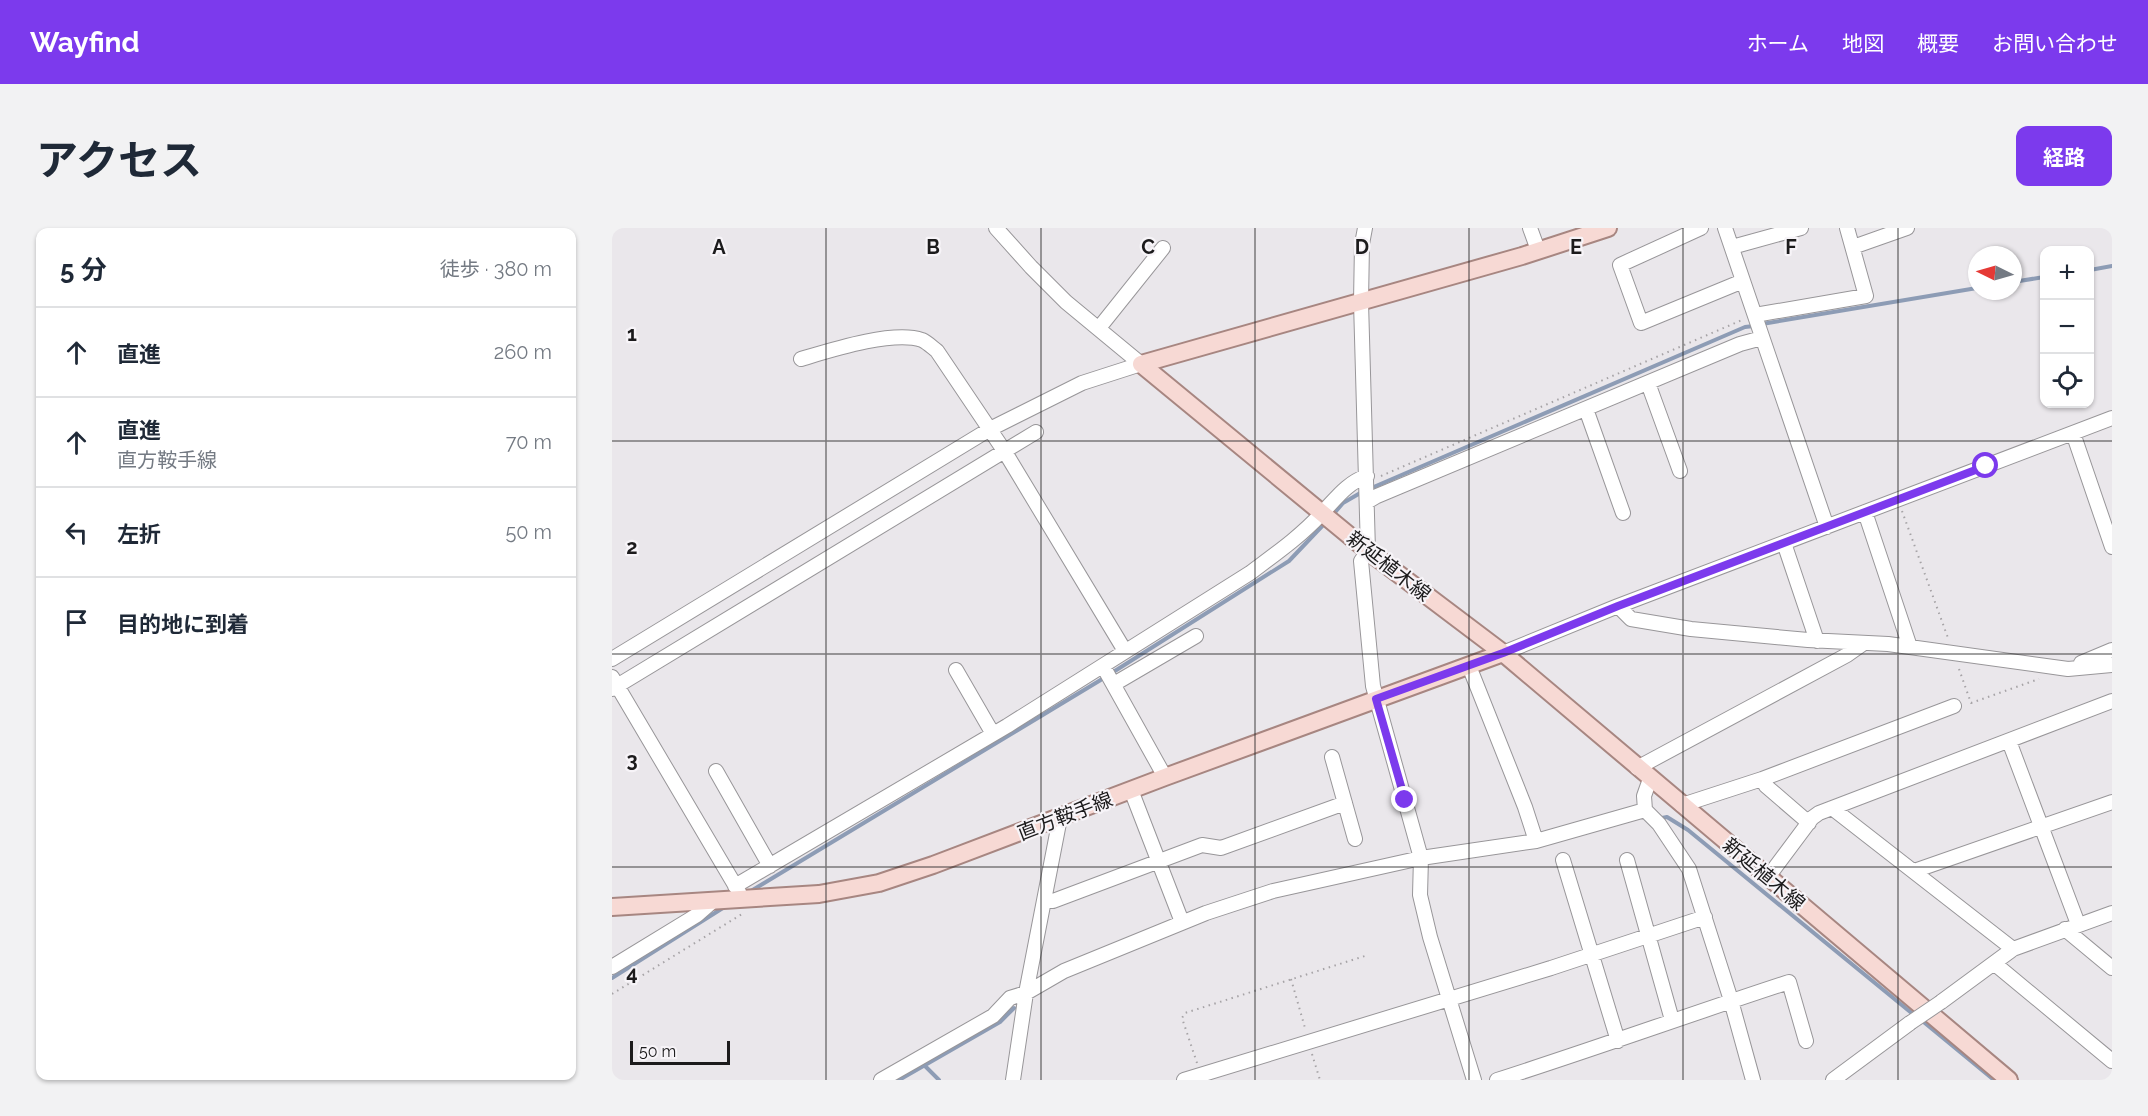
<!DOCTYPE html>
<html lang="ja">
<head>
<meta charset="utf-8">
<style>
  body { margin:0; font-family:Raleway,"Noto Sans JP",sans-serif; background:#f2f2f3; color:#1f2937 }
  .controls { position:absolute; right:18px; top:18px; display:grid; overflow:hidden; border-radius:12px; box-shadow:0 2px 4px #0004 }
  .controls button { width:54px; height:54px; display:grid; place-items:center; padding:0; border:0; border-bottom:2px solid #e0e1e3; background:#fff; color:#1f2937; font:30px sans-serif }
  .compass { position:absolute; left:1356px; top:18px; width:54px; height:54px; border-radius:50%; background:#fff; box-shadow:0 2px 4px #0004; rotate:275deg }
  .scale { position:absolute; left:18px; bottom:15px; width:100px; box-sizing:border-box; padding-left:6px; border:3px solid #1c1b1c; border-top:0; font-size:16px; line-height:21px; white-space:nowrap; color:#1c1b1c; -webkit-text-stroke:4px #f7f4f8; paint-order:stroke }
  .stop { position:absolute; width:18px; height:18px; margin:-14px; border:4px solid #7c3aed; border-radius:50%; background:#fff }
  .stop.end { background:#7c3aed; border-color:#fff; box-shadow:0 2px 6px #0008 }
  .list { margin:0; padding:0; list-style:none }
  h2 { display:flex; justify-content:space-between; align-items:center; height:78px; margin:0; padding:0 24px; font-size:26px }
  h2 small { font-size:20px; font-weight:400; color:#747a83 }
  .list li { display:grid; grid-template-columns:39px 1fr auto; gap:18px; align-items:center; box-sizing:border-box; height:90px; padding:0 24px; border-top:2px solid #e0e1e3 }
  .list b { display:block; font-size:22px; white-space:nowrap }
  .list p { margin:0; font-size:20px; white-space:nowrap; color:#747a83 }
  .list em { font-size:20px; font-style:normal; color:#747a83 }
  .icon { flex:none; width:33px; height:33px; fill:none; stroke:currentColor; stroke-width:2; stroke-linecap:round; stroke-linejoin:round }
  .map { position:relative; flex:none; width:1500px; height:852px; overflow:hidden; border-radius:12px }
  header { display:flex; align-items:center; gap:36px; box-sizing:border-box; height:84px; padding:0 30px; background:#7c3aed; color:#fff }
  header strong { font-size:28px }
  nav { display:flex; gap:33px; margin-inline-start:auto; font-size:21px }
  .intro { display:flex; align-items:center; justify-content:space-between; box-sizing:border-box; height:144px; padding:0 36px }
  h1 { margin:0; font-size:42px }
  .button { padding:15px 27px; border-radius:12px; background:#7c3aed; color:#fff; font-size:21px; font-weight:700 }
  main { display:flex; gap:36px; padding:0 36px }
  aside { flex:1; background:#fff; border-radius:12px; box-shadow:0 2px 4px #0004 }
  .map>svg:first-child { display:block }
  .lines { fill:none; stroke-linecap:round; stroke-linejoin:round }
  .stream { stroke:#8d9cb5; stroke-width:4 }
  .minor-casing { stroke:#989699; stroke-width:16 }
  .major-casing { stroke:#a78681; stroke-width:20 }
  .path { stroke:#a6a3a6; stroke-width:2; stroke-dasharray:1.5 4.5; stroke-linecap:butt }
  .minor { stroke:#fff; stroke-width:14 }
  .major { stroke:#f7d9d4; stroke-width:16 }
  .minor-bridge-casing { stroke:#989699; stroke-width:16; stroke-linecap:butt }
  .minor-bridge { stroke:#fff; stroke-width:14 }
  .route { stroke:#7c3aed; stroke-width:8 }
  .grid { fill:none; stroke:#1c1b1c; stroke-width:1.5; stroke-opacity:0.55 }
  .labels { text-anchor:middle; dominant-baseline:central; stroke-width:4.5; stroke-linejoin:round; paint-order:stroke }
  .street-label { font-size:20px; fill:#1c1b1c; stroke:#f7f4f8 }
  .grid-label { font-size:20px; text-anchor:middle; font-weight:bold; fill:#1c1b1c; stroke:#f7f4f8; stroke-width:4.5; stroke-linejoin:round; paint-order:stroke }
</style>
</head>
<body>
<header>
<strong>Wayfind</strong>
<nav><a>ホーム</a><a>地図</a><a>概要</a><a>お問い合わせ</a></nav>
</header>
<div class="intro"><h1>アクセス</h1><a class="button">経路</a></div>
<main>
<aside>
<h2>5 分<small>徒歩 · 380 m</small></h2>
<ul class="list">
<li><svg class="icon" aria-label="ahead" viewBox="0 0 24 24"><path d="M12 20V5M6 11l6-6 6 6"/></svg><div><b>直進</b></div><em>260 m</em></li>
<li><svg class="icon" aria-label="ahead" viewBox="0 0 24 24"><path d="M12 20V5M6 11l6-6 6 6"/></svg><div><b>直進</b><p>直方鞍手線</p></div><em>70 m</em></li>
<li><svg class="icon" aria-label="left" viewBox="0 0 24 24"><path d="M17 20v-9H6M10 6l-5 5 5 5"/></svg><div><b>左折</b></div><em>50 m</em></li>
<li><svg class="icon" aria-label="arrive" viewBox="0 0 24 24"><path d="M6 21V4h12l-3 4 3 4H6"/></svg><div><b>目的地に到着</b></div></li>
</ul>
</aside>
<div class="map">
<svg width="1500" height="852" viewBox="0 0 1500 852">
  <rect width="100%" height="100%" fill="#eae7eb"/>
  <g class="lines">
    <path class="stream" d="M1478,42L1500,38
      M1401,54L1432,49
      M1150,96L1365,60
      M757,261L1133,99L1142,98
      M719,289L731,275L750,264
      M1050,590L1055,589L1076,602L1302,787
      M139,663L487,453L677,333L714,294
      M0,750L114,678
      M1308,791L1382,852
      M312,837L327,852
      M287,852L388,794L402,780"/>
    <g class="minor-casing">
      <path id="minor" d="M384,0L419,39L454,74L529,136
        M753,0L750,16L749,74L756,323L749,333L761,458L809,630L808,667L818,709L862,852
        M918,0L926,22
        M1089,0L1008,37L1029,95L1131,53
        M1113,0L1215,299
        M1120,19L1189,0
        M1241,19L1295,0
        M1143,87L1254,68L1235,0
        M487,100L551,20
        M189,131C219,122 281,102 310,112C315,114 321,120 325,123L393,224L513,423
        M1036,155L1068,243
        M974,181L1011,285
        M1461,205L1500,319
        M755,274L765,268L1128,116L1150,110
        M1253,284L1298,419
        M1172,315L1205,413
        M1006,378L1019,391L1079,401L1196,412L1276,416L1456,441L1500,437
        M891,425L1006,378L1500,190
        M0,431L378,201L470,155L529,136
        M1469,435L1500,422
        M491,438L553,549
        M857,438L913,579L924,613
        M344,442L381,506
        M0,449L127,664
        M502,456L584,408
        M0,461L424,204
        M1397,513L1466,696
        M720,529L743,611
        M1025,540L1235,427L1252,415
        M104,543L158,638
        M1038,551L1032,568L1033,582L1047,596L1077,641L1118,769L1141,852
        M1150,551L1154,558L1197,595
        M519,562L570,694
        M1070,577L1150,551L1342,478
        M1220,580L1401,721
        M951,632L1006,813
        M1015,632L1060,792
        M1302,643L1500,574
        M1156,649L1200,590L1207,585L1500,473
        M123,658L395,498L638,345C662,327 688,309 709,286C723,272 734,255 755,248
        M432,673H441L590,617L609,620L733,575
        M1453,701L1500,740
        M1383,736L1500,833
        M0,739L85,687L101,673
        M1329,774L1401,721L1500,685
        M269,852L381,788L398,770L414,765L452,743L594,685L661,663L809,630L924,613L1033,582
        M401,852L414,765L448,590
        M572,852L939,740L1093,689
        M885,852C982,821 1079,786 1177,754L1194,813
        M1221,852L1298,795"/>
    </g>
    <g class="major-casing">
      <path id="major" d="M529,136L756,323L891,425L1397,852
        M529,136L910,28L996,0
        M0,679L207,666L267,655L321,637L553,549L891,425"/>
    </g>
    <path class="path" d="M769,248L1130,92
      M1290,283L1336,410
      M1347,441L1359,475L1427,451
      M679,751L693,800
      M0,766L130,686
      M700,826L708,852
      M585,835L570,790L573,785L756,727"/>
    <use href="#minor" class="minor"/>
    <use href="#major" class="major"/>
    <g class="minor-bridge-casing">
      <path id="minor-bridge" d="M1298,795L1329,774"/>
    </g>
    <use href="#minor-bridge" class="minor-bridge"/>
  </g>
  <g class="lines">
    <path class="route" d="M793,572L764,471L891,425L1006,378L1374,238"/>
  </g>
  <path class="grid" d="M214,0V852M429,0V852M643,0V852M857,0V852M1071,0V852M1286,0V852M0,213H1500M0,426H1500M0,639H1500"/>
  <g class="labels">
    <g class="street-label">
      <text transform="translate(777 338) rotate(38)">新延植木線</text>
      <text transform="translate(453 588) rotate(-21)">直方鞍手線</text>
      <text transform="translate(1152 646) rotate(40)">新延植木線</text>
    </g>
  </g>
  <g class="grid-label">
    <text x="107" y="26">A</text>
    <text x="321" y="26">B</text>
    <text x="536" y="26">C</text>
    <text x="750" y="26">D</text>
    <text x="964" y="26">E</text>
    <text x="1179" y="26">F</text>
    <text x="20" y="113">1</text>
    <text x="20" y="326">2</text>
    <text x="20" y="539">3</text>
    <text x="20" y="752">4</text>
  </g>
</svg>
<div class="controls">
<button>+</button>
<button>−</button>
<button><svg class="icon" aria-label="locate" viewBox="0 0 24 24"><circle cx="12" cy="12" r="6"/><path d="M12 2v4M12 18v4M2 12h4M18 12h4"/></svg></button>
</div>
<svg class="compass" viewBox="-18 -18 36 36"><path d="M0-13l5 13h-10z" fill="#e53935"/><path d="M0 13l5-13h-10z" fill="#747a83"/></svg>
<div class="scale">50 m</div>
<div class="stop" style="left:1374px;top:238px"></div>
<div class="stop end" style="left:793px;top:572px"></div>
</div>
</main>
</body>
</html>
